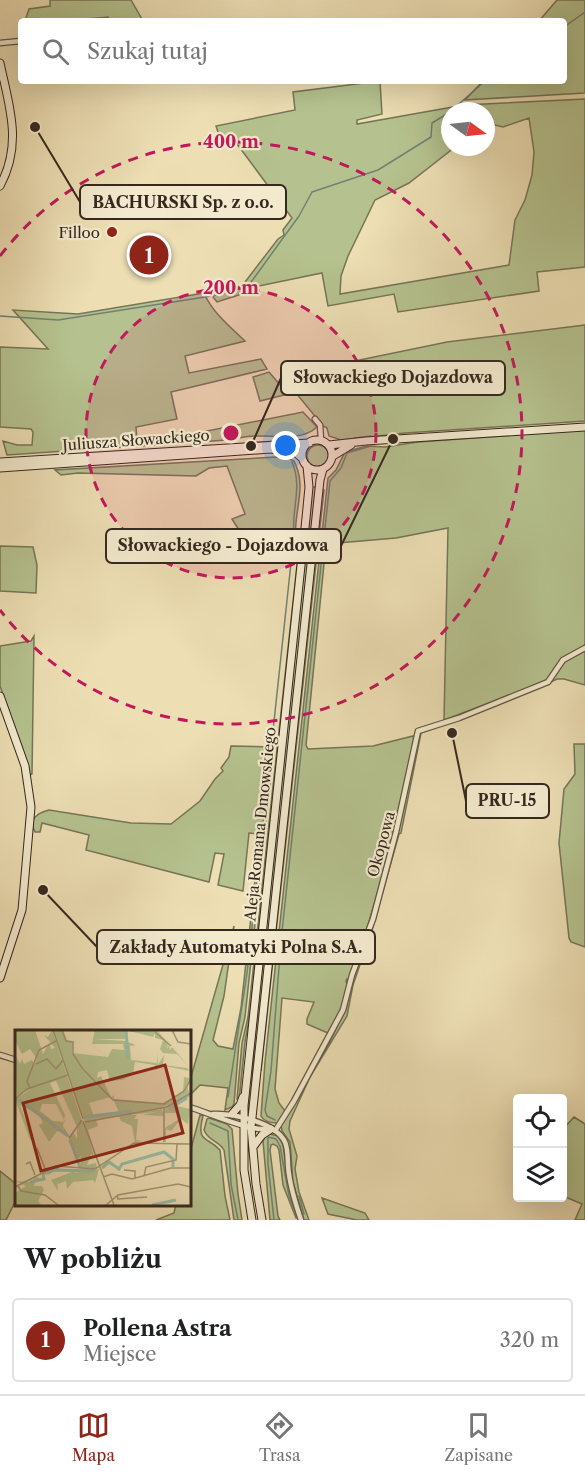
<!DOCTYPE html>
<html lang="pl">
<head>
<meta charset="utf-8">
<style>
  body { margin:0; font-family:"Libre Caslon Text",serif; background:#f2f2f2; color:#202124 }
  .controls { position:absolute; right:18px; bottom:18px; display:grid; overflow:hidden; border-radius:6px; box-shadow:0 6px 24px #0002 }
  .controls button { width:54px; height:54px; display:grid; place-items:center; padding:0; border:0; border-bottom:2px solid #e0e0e0; background:#fff; color:#202124; font:30px sans-serif }
  .compass { position:absolute; left:441px; top:102px; width:54px; height:54px; border-radius:50%; background:#fff; box-shadow:0 6px 24px #0002; rotate:105deg }
  .you { position:absolute; left:286px; top:446px; width:21px; height:21px; margin:-15px; border:4px solid #fff; border-radius:50%; background:#1a73e8; box-shadow:0 0 0 9px #1a73e833 }
  .badge { display:grid; place-items:center; width:39px; height:39px; border-radius:50%; background:#8f2418; color:#fff; font-size:20px; font-weight:700 }
  .pin { position:absolute; translate:-50% -50%; border:3px solid #fff; box-shadow:0 2px 6px #0006 }
  .list { margin:0; padding:0; list-style:none }
  h2 { display:flex; justify-content:space-between; align-items:center; height:78px; margin:0; padding:0 24px; font-size:26px }
  h2 small { font-size:20px; font-weight:400; color:#757577 }
  .list li { display:grid; grid-template-columns:39px 1fr auto; gap:18px; align-items:center; box-sizing:border-box; height:84px; margin:0 12px 12px; padding:0 12px; border:2px solid #e0e0e0; border-radius:6px }
  .list b { display:block; font-size:22px; white-space:nowrap }
  .list p { margin:0; font-size:20px; white-space:nowrap; color:#757577 }
  .list em { font-size:20px; font-style:normal; color:#757577 }
  .icon { flex:none; width:33px; height:33px; fill:none; stroke:currentColor; stroke-width:2; stroke-linecap:round; stroke-linejoin:round }
  .map { position:relative; flex:none; width:585px; height:1220px; overflow:hidden }
  .search { position:absolute; background:#fff; box-shadow:0 6px 24px #0002; left:18px; right:18px; top:18px; height:66px; display:flex; align-items:center; gap:15px; box-sizing:border-box; padding:0 21px; border-radius:6px; color:#757577; font-size:22px }
  .sheet { height:174px; background:#fff }
  nav { display:flex; justify-content:space-around; align-items:center; box-sizing:border-box; height:84px; border-top:2px solid #e0e0e0; background:#fff; font-size:16px; color:#757577 }
  nav a { display:grid; justify-items:center; gap:3px }
  nav .on { color:#8f2418 }
  .map>svg:first-child { display:block }
  .green { fill:#b5c28f; stroke:#767557; stroke-width:1.5; fill-rule:evenodd }
  .lines { fill:none; stroke-linecap:round; stroke-linejoin:round }
  .stream { stroke:#728172; stroke-width:1.5 }
  .street-casing { stroke:#645644; stroke-width:7 }
  .secondary-casing { stroke:#36281f; stroke-width:9 }
  .street { stroke:#f3eace; stroke-width:4.5 }
  .secondary { stroke:#f3eace; stroke-width:7 }
  .ring { fill:none; stroke:#c2185b; stroke-width:3; stroke-dasharray:10 8 }
  .poi-dot { fill:#8f2418; stroke:#f3eace; stroke-width:2 }
  .labels { text-anchor:middle; dominant-baseline:central; stroke-width:4.5; stroke-linejoin:round; paint-order:stroke }
  .poi-label { font-size:15px; fill:#36281f; stroke:#f3eace; text-anchor:end }
  .street-label { font-size:15px; fill:#36281f; stroke:#f3eace }
  .inset-river { fill:none; stroke:#9abca9; stroke-width:3 }
  .inset-road { fill:none; stroke:#a49578; stroke-width:1.5 }
  .view { fill:#8f2418; fill-opacity:0.15; stroke:#8f2418; stroke-width:3 }
  .inset-edge { fill:none; stroke:#36281f; stroke-width:3 }
  .centre { fill:#c2185b; stroke:#f3eace; stroke-width:3 }
  .ring-label { font-size:18px; text-anchor:middle; font-weight:bold; fill:#c2185b; stroke:#f3eace; stroke-width:4.5; stroke-linejoin:round; paint-order:stroke }
  .leader { fill:none; stroke:#36281f; stroke-width:2 }
  .callout-dot { fill:#36281f; stroke:#f3eace; stroke-width:2 }
  .callout { fill:#f3eace; stroke:#36281f; stroke-width:2 }
  .callout-label { font-size:16px; text-anchor:middle; font-weight:bold; fill:#36281f }
</style>
</head>
<body>
<div class="map">
<svg width="585" height="1220" viewBox="0 0 585 1220">
  <rect width="100%" height="100%" fill="#eddeb4"/>
  <filter id="stains"><feTurbulence type="fractalNoise" baseFrequency=".00333" numOctaves="4"/><feColorMatrix values="0 0 0 0 .2 0 0 0 0 .09 0 0 0 0 .02 0 0 0 .5 -.17"/></filter>
  <radialGradient id="worn" r=".72"><stop offset=".6" stop-color="#630" stop-opacity="0"/><stop offset="1" stop-color="#630" stop-opacity=".3"/></radialGradient>
  <path class="green" d="M50,0H131L143,21H109L108,17L66,21H25L29,9L50,6Z
    M557,0H585V93L465,100L483,81H564V21H539Z
    M380,81L382,114L357,120V124L464,105L585,99V267L537,272L539,291L398,312L394,294L328,306L322,273L249,288L242,294L217,302L209,292L242,286L278,239L284,235L283,230L292,218L237,144L220,138L216,126L295,110L293,92ZM450,111H486V123L503,127L529,118L534,152L532,175L525,200L515,220L509,265L340,294L341,276L348,256L375,200L409,183L455,147H450Z
    M204,293C212,312 230,327 245,341L185,356L189,373L261,359L267,369L171,392L177,419L136,427L137,439L160,436L162,440L303,412L317,427C301,442 275,435 255,436C245,436 236,439 227,440L7,455L3,441L17,445H32L33,432L31,429L0,427V347L48,349L13,310L78,314Z
    M585,325V421L405,433L341,440L329,436L327,428L323,426L282,376L447,342Z
    M269,372L288,394L260,401L253,377Z
    M585,430V685L564,679H557L534,690L531,687L444,720L448,528L396,538L326,544L306,745L308,749L373,746L413,736L414,740C397,823 378,902 349,981L347,979L346,981C353,996 337,1019 330,1034L307,1024V1019L314,1002L282,998L275,1089L279,1103L285,1111L278,1123C272,1123 264,1122 261,1116L265,1062L328,478L336,470L345,452L367,446L385,447L418,442Z
    M307 456a11 11 0 1 1 22 0a11 11 0 1 1-22 0Z
    M276,457L288,458L294,461C305,482 298,500 296,523C295,531 296,539 296,547L239,548V530L232,519L245,514L227,466L209,468L196,476L78,473L61,475L55,470Z
    M312,487H316L251,1101L256,1012Z
    M322,488L324,490L261,1071L260,1064Z
    M301,528V541L250,1014L245,1042L239,1101L237,1099L242,1043L248,1017Z
    M0,546L33,547L37,565L36,593L0,591Z
    M34,636L32,774L30,775L22,747L0,686V646L31,641Z
    M444,725L421,733L401,833L399,834L373,927L353,985L347,1016L310,1077L290,1121L289,1129L297,1156L295,1169L299,1192L309,1220H304L293,1182L290,1142L282,1131L281,1124L327,1047L346,1009L352,980L369,934L417,735L420,732Z
    M574,744H585V947L571,942L569,938L559,843L564,789L575,774Z
    M231,746L274,747L245,1017L239,1043L234,1104L232,1107L225,1110L228,1088L200,1085L189,1096V1084L234,926L224,996L213,1040L218,1046L233,1049L241,1008L260,834L249,833L243,891L218,885L224,854L215,853L209,882L86,850L89,835L42,823L40,832H35C28,819 37,813 49,810L131,823L171,824L200,801L215,779L223,771L221,768L229,757Z
    M200,1115L203,1116C196,1143 207,1136 220,1150L225,1196L230,1220H156L174,1213L176,1204H189V1156Z
    M574,1117L585,1124V1220H575L582,1204L563,1196L564,1128Z
    M209,1118L227,1124L232,1129L238,1194L242,1220H234L224,1150C219,1141 208,1141 204,1130L207,1119Z
    M270,1134L278,1136L283,1145L287,1175L298,1218H296L283,1185L279,1150L277,1146L273,1144L271,1145L270,1150L278,1216L280,1220H270L263,1141L265,1136Z
    M0,1171L16,1184V1200L6,1220H0Z
    M322,1198L365,1213L369,1220H357L328,1214Z"/>
  <g class="lines">
    <path class="stream" d="M564,27L585,12
      M451,111L485,81
      M0,316L58,320L218,295L249,285L299,216L312,192L378,170L431,137L432,123L450,112
      M354,438L371,436
      M228,1097L247,973L294,535C291,510 303,487 292,462
      M275,1120L267,1116L265,1110L271,1071L281,941L330,481L341,468L347,453L371,446
      M210,1123L228,1131L231,1184L238,1220
      M299,1196L304,1214
      M274,1220L268,1164V1137L276,1139L280,1146L289,1196L297,1216"/>
    <g class="street-casing">
      <path id="street" d="M0,43L21,41
        M315,419L320,425L321,440
        M0,1055L16,1060
        M189,1107C209,1113 251,1132 269,1129
        M213,1114C232,1113 276,1122 285,1142C289,1151 287,1164 289,1174C291,1190 296,1205 301,1220
        M275,1131L294,1101L343,1010L352,975L373,919L396,832L418,731L459,718L548,682L563,660L585,648"/>
    </g>
    <g class="secondary-casing">
      <path id="secondary" d="M0,63C9,106 23,143 0,186
        M302 455a15 15 0 1 1 30 0a15 15 0 1 1-30 0Z
        M329,445L366,441L585,427
        M333,456L351,445
        M0,462L309,443
        M0,468L270,449L295,452L302,458
        M0,696L25,766L31,807L22,910L0,978
        M232,1114L240,1105L243,1097
        M253,1147L262,1135L271,1129
        M252,1220L244,1170V1106L306,518L309,487L307,466
        M262,1220L256,1184L251,1127L320,480L323,469"/>
    </g>
    <use href="#street" class="street"/>
    <use href="#secondary" class="secondary"/>
  </g>
  <circle cx="231" cy="433" r="145" fill="#c2185b" fill-opacity=".12"/>
  <g class="ring">
    <circle cx="231" cy="433" r="145"/>
    <path d="M0 256A291 291 0 1 1 0 610"/>
  </g>
  <circle class="poi-dot" cx="112" cy="232" r="6"/>
  <g class="labels">
    <g class="poi-label">
      <text x="100" y="232">Filloo</text>
    </g>
    <g class="street-label">
      <text transform="translate(136 440) rotate(-4)">Juliusza Słowackiego</text>
      <text transform="translate(260 824) rotate(-84)">Aleja Romana Dmowskiego</text>
      <text transform="translate(381 844) rotate(-75)">Okopowa</text>
    </g>
  </g>
  <g transform="translate(15 1030)">
    <rect width="176" height="176" fill="#eddeb4"/>
    <path d="M0,0H20L28,24L34,13L36,19L40,18L29,5L33,7L37,0L67,91L70,93L38,0H48L52,10L61,13H58L57,23L93,27L97,19L109,20L108,14H77L80,0H142L153,13L152,19L154,15L155,20L157,17L175,38L162,24L148,23L145,19L148,10L140,8V3L138,7L110,0V9H79L110,11L121,15L115,16L116,30L142,33L143,23V35L149,25L148,35L172,38L175,41L149,36L140,40V35L120,32L118,45L107,50L95,51L92,40L83,42L82,48L86,46L96,67L74,73L79,86L104,82L97,67L99,65V69L148,73L168,62L169,47L175,48L172,55L175,66L162,76L175,79L173,94L166,89L156,101L151,99V112L148,111L150,98L166,88L162,83H150V79L164,72L138,80L147,79L149,86L127,85L141,82L115,85H122L119,89H123L121,110L127,111L120,112L117,96L106,91L104,86L81,89L83,96L73,100L79,120L69,93L79,126L76,124L72,135L81,133L82,138L75,140L84,139L80,153L78,150L58,152L52,159L51,151L43,154L42,151L43,161L36,150L57,142L38,140L35,144L29,145V150L20,151L19,156H27L29,160L23,171L26,175H0V163L11,156L0,151L18,152L19,146L28,149V143L43,136L46,141L58,139L60,143L71,139L65,138L66,126L62,130L52,104L42,101L34,112L24,95L28,93L24,84L5,75L18,109L15,110L0,69L18,58L2,66L0,24L5,34L7,29L9,34L17,30L19,34L22,29L15,19L7,24L0,11ZM41,51L62,97V109L58,102L55,107L48,96L50,85L35,53ZM27,74H41L50,92L38,91L25,81Z" fill="#b5c28f" fill-rule="evenodd"/>
    <path class="inset-river" d="M111,0L113,29M3,69L53,106M155,78L172,68M69,87L117,81M55,110L65,137M87,138L94,132L104,139L107,134L149,122L158,129V137M32,143L39,140L80,141M15,152L29,149L28,144M137,175L161,170"/>
    <path class="inset-road" d="M38,0L68,89M47,0L51,11L58,12V24L67,38L98,70L149,74M157,0L163,12L176,14M140,2L156,16M21,34L32,29L41,39L48,30M15,59L12,51L24,20L41,11M0,69L12,59L53,45M149,74L169,61L176,49M149,77V112M68,91L99,175M70,92L152,77L176,63M54,108L67,90M22,118L31,141M11,134L15,132L20,145M109,140L120,141V149M129,146L131,137L161,130L162,114M88,147L97,144L117,149L156,138H176M3,156L6,161L30,165L43,175M0,157L41,136L80,139L119,113L176,114M102,165L103,169L132,167M91,175L103,165L163,154L176,157"/>
    <path class="view" d="M150,35L168,103L26,141L8,73Z"/>
    <rect width="176" height="176" class="inset-edge"/>
  </g>
  <circle cx="231" cy="433" r="9" class="centre"/>
  <g class="ring-label">
    <text x="231" y="148">400 m</text>
    <text x="231" y="294">200 m</text>
  </g>
  <path class="leader" d="M35 127L80 202M251 446L281 378M393 439L341 546M452 733L466 801M43 890L97 947"/>
  <g class="callout-dot">
    <circle cx="35" cy="127" r="6"/>
    <circle cx="251" cy="446" r="6"/>
    <circle cx="393" cy="439" r="6"/>
    <circle cx="452" cy="733" r="6"/>
    <circle cx="43" cy="890" r="6"/>
  </g>
  <g class="callout">
    <rect x="80" y="185" width="206" height="34" rx="6"/>
    <rect x="281" y="361" width="224" height="34" rx="6"/>
    <rect x="106" y="529" width="235" height="34" rx="6"/>
    <rect x="466" y="784" width="83" height="34" rx="6"/>
    <rect x="97" y="930" width="278" height="34" rx="6"/>
  </g>
  <g class="callout-label">
    <text x="183" y="208">BACHURSKI Sp. z o.o.</text>
    <text x="393" y="383">Słowackiego Dojazdowa</text>
    <text x="223" y="551">Słowackiego - Dojazdowa</text>
    <text x="507" y="806">PRU-15</text>
    <text x="236" y="953">Zakłady Automatyki Polna S.A.</text>
  </g>
  <rect width="100%" height="100%" filter="url(#stains)"/>
  <rect width="100%" height="100%" fill="url(#worn)"/>
</svg>
<div class="controls">
<button><svg class="icon" aria-label="locate" viewBox="0 0 24 24"><circle cx="12" cy="12" r="6"/><path d="M12 2v4M12 18v4M2 12h4M18 12h4"/></svg></button>
<button><svg class="icon" aria-label="layers" viewBox="0 0 24 24"><path d="M12 4l9 5-9 5-9-5zM3 14l9 5 9-5"/></svg></button>
</div>
<svg class="compass" viewBox="-18 -18 36 36"><path d="M0-13l5 13h-10z" fill="#e53935"/><path d="M0 13l5-13h-10z" fill="#757577"/></svg>
<div class="you"></div>
<div class="pin badge" style="left:149px;top:255px">1</div>
<div class="search"><svg class="icon" aria-label="search" viewBox="0 0 24 24"><circle cx="10" cy="10" r="6"/><path d="M15 15l6 6"/></svg>Szukaj tutaj</div>
</div>
<section class="sheet">
<h2>W pobliżu<small></small></h2>
<ul class="list">
<li><span class="badge">1</span><div><b>Pollena Astra</b><p>Miejsce</p></div><em>320 m</em></li>
</ul>
</section>
<nav>
<a class="on"><svg class="icon" aria-label="map" viewBox="0 0 24 24"><path d="M3 6l6-2 6 2 6-2v14l-6 2-6-2-6 2zM9 4v14M15 6v14"/></svg>Mapa</a>
<a><svg class="icon" aria-label="directions" viewBox="0 0 24 24"><path d="M12 3l9 9-9 9-9-9zM9 14v-3h6M13 9l2 2-2 2"/></svg>Trasa</a>
<a><svg class="icon" aria-label="saved" viewBox="0 0 24 24"><path d="M7 4h10v16l-5-4-5 4z"/></svg>Zapisane</a>
</nav>
</body>
</html>
